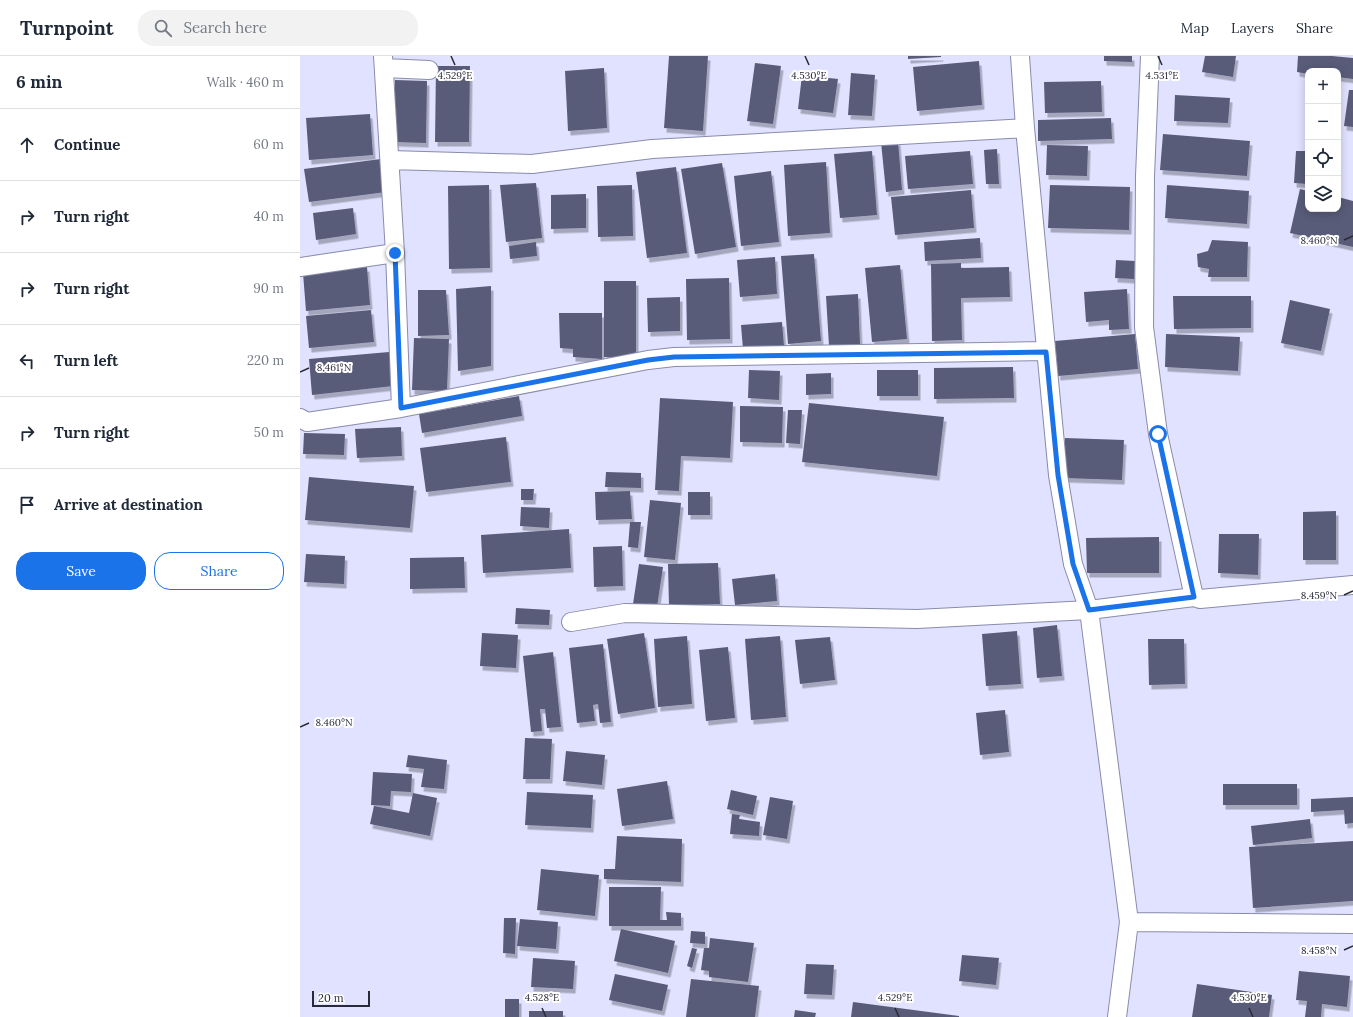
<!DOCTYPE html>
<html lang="en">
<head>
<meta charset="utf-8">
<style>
  body { margin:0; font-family:Lora,serif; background:#f2f2f3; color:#1f2937 }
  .controls { position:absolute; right:12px; top:12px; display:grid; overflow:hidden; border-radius:8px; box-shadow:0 2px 10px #0003 }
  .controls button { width:36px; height:36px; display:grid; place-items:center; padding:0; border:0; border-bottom:1px solid #e0e1e3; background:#fff; color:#1f2937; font:20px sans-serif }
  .scale { position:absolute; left:12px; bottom:10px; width:58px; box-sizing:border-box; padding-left:4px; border:2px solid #292a37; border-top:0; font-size:11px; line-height:14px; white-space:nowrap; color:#292a37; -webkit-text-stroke:3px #fff; paint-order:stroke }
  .stop { position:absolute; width:12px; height:12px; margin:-9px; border:3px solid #1a73e8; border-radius:50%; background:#fff }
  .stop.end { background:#1a73e8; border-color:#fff; box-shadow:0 1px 4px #0008 }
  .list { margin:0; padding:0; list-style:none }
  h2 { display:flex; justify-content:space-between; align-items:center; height:52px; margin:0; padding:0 16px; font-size:17px }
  h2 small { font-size:13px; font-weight:400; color:#747a83 }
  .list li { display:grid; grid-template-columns:26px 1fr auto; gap:12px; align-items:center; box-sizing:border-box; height:72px; padding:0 16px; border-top:1px solid #e0e1e3 }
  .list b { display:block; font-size:15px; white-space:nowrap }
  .list em { font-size:13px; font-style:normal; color:#747a83 }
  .actions { display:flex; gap:8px; padding:12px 16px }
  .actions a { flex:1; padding:9px 0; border:1px solid #1a73e8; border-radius:16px; text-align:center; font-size:14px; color:#1a73e8 }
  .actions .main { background:#1a73e8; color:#fff }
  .icon { flex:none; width:22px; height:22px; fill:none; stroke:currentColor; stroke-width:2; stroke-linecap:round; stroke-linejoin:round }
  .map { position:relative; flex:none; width:1053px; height:961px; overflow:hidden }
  header { display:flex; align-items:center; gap:24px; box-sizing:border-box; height:56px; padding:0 20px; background:#fff; border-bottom:1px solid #e0e1e3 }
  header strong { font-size:19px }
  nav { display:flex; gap:22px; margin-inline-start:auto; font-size:14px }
  .search { width:280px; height:36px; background:#f2f2f3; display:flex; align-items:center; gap:10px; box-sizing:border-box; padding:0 14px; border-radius:16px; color:#747a83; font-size:15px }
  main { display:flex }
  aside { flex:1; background:#fff }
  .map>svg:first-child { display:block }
  .building { fill:#595b79; filter:url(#shadow) }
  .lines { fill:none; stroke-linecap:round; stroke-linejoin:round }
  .minor-casing { stroke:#898bac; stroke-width:20 }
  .minor { stroke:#fff; stroke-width:18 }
  .route { stroke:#1a73e8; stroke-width:5 }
  .ticks { fill:none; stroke:#292a37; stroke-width:1.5 }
  .ticks-label { font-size:10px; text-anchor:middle; fill:#292a37; stroke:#fff; stroke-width:4; stroke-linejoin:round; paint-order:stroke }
</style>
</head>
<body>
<header>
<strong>Turnpoint</strong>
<div class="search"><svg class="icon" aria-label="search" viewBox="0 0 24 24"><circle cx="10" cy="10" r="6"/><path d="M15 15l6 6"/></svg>Search here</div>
<nav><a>Map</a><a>Layers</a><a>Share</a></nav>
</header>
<main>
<aside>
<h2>6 min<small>Walk · 460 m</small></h2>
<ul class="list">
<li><svg class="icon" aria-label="ahead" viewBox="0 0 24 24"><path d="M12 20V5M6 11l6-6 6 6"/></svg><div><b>Continue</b></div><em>60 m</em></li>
<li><svg class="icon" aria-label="right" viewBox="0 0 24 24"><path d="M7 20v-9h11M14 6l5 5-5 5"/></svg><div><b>Turn right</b></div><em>40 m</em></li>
<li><svg class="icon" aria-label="right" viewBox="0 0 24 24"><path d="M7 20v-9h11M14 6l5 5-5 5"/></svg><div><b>Turn right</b></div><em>90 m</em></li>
<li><svg class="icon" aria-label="left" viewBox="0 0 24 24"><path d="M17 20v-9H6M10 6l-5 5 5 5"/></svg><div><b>Turn left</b></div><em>220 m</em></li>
<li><svg class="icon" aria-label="right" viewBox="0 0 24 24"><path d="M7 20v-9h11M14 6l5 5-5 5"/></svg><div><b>Turn right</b></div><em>50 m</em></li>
<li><svg class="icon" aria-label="arrive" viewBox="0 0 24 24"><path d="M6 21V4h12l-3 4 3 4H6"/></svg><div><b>Arrive at destination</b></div></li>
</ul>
<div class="actions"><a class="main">Save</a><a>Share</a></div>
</aside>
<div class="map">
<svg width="1053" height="961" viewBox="0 0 1053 961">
  <defs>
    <filter id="shadow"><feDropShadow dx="2.5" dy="4.5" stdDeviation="0" flood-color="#0004"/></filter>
  </defs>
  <rect width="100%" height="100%" fill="#e0e2ff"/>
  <path class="building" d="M369,0H408L403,75L364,72Z
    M608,0H641V1L608,3Z
    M804,0H832V6L804,5Z
    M905,0H936L933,21L902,16Z
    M998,0H1032L1053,2V23L1038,21V15H1008V18L997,16Z
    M679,5L682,49L617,55L613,11Z
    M455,7L481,10L473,68L447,65Z
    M136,10H170L169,86H135Z
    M304,12L307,72L268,75L265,15Z
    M551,17L575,19L572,60L548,59Z
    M502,19L538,23L533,57L498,53Z
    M95,24L127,25L126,87L94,86Z
    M801,25L802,56L745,57L744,26Z
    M1049,34H1053V71L1044,70Z
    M875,39L930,42L928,67L874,65Z
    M70,58L73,99L9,104L6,62Z
    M811,62L812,83L738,85V64Z
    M863,78L950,85L947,120L860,114Z
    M598,85L602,134L586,136L581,86Z
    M747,89L788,90L787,120L746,119Z
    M697,93L699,128H686L684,94Z
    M572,95L577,159L540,162L534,98Z
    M670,95L673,128L608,133L605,100Z
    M996,95H1008V128L994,127Z
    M81,103L86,136L9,146L4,113Z
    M526,106L530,177L488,180L484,109Z
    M422,107L436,191L395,198L381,113Z
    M376,111L387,197L347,202L336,116Z
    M471,115L479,186L441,190L434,120Z
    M236,127L242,182L206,186L200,129Z
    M189,129L190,212L149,213L148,130Z
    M332,129L333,180L298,181L297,130Z
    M750,129L830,131L829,174L748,172Z
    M867,129L949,135L947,168L865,162Z
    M1000,133L1008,135V153H1038V141L1053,145V191L990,177Z
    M671,134L674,172L595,179L591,141Z
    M286,138V172L251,173V139Z
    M53,152L56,178L16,184L13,157Z
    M680,182L681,202L625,205L624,186Z
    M912,184L948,186L947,221H908L909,213L898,211L897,198L908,195Z
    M236,186L237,200L210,203L209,190Z
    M514,198L521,285L488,288L481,200Z
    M475,201L477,238L440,241L437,204Z
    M816,204L835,205L834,223L815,222Z
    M661,207V212L709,211L710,241L661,242L662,284L632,285L631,208Z
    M600,209L607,283L572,286L565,212Z
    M67,211L70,249L6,255L3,217Z
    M429,222L430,283L387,284L386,223Z
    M304,225H336V301H304Z
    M191,230V310L158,315L156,233Z
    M827,233L829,273L809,274V264L786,266L784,236Z
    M118,234H146L149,279L118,280Z
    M558,238L560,288L529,290L526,240Z
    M873,240H951V272L874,273Z
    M380,241V275L348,276L347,242Z
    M990,244L1030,253L1021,295L981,287Z
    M71,254L74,286L9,292L6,260Z
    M259,257H302V303L273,301V293L260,292Z
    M482,266L484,290L443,293L441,269Z
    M835,278L838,313L758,320L755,285Z
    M866,278L940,281L938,315L865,311Z
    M114,282L149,283L147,335L112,334Z
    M89,296L93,330L12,339L9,303Z
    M713,311L714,342L634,343V312Z
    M449,314L480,315L479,344L448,342Z
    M577,314H618V340H577Z
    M531,317V338L506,339V318Z
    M219,340L222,360L122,377L119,358Z
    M360,342L433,346L430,402L381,400L379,435L355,434Z
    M509,347L644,361L637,420L502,406Z
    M440,350L483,351L482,387L440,386Z
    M488,354H502L500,388L486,387Z
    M101,371L102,400L57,402L55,373Z
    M4,377L45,378L44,399L3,398Z
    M206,381L211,426L126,436L120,392Z
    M765,382L824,384L822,424L764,422Z
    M306,416L341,417V432L305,431Z
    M9,421L114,430L110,472L5,464Z
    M221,433H234L233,444H221Z
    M330,435L332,463L296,464L295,436Z
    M388,436H410V459H388Z
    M350,444L381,447L375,504L344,501Z
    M221,451L250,452L249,472L220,470Z
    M1036,455V504H1003V456Z
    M330,466H341L338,492L328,491Z
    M269,473L271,512L183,517L181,479Z
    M919,478H959L958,519L918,517Z
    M859,481V517H787L786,482Z
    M322,490L323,530L294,531L293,491Z
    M6,498L45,500L44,528L4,526Z
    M164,501L165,532L110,533V502Z
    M418,507L420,548L369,550L368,508Z
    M339,508L363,511L357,551L333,548Z
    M475,518L477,545L435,549L432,523Z
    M216,552L250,554L249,569L215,568Z
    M757,569L762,620L737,622L733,572Z
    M717,575L721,628L686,630L682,578Z
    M182,577L218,579L216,612L180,610Z
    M344,577L355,652L318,658L307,583Z
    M387,580L392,648L358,651L354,583Z
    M480,580L486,661L451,664L445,583Z
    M530,581L535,624L500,628L495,584Z
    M848,583H884L885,628L849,629Z
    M303,588L311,666L300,667L298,648L293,649L295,665L277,667L269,592Z
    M428,591L435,662L406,665L399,594Z
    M253,596L261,671L247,672L245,653H240L242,675L231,676L223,600Z
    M705,654L709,696L680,699L676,657Z
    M225,682L252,683L250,723H223Z
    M266,695L305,699L302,729L263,725Z
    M108,699L147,704L144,733L121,731L124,713L106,711Z
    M73,716L112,718L111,736L91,735L90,750L71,749Z
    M367,725L373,763L322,770L317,733Z
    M923,728H997V749H923Z
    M431,734L457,740L453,759L427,753Z
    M227,736L293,739L291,772L225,769Z
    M113,737L137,742L130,780L70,768L74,750L109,757Z
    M470,741L493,745L487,783L463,779Z
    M1053,741V767L1045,768L1044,754L1011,756V743Z
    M432,758L440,759L439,763L460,766L459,780L430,778Z
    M1010,763L1012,782L953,789L951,770Z
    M317,780L382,783L381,826L304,823V813H315Z
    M1053,785V845L953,852L949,791Z
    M241,813L299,819L295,860L237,854Z
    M309,831H361L360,864H367L366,856L381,857V870H309Z
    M204,862H216L215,898L203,897Z
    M220,863L258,866L256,893L217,890Z
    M321,873L375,885L368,917L314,905Z
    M391,875L405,876V888L390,887Z
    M410,882L454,887L448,926L409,921V915L401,914L404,892H409Z
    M392,892L397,893L392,912L387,910Z
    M662,899L699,902L696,929L659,925Z
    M233,902L275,905L273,933L231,931Z
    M506,908L534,909L532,939L504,938Z
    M999,915L1050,920L1047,951L1022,948L1021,961H1005L1007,945L996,944Z
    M315,918L368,929L362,955L309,944Z
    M391,923L459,930L455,961H386Z
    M897,928L972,939L969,961H892Z
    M205,943H219V961H205Z
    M553,946L659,960V961H551Z
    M495,954L516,957L515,961H494Z
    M229,955H263V961H229Z"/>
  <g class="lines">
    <g class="minor-casing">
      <path id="minor" d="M83,0L95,197L101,352
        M720,0L725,72L758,419L773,508L789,554L829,866L817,961
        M850,0L845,120L844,271L858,378L894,541
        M84,12L129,14
        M90,104L232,108L352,93L725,72
        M0,211L95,197
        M0,362L7,366L101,352L348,304L374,301L746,295
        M271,566L325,557L617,563L789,554L894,541L900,543L1053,529
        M829,866L1053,868"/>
    </g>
    <use href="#minor" class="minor"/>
  </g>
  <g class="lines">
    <path class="route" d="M95,197L101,352L348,304L374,301L746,296L758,419L773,508L789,554L894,541L858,378"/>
  </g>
  <path class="ticks" d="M151,0L155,9M505,0L509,9M858,0L862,9M1044,184L1053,180M0,316L9,312M1044,539L1053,535M0,671L9,667M1044,894L1053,890M242,952L246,961M595,952L599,961M949,952L953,961"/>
  <g class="ticks-label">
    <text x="155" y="23">4.529°E</text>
    <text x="509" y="23">4.530°E</text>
    <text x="862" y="23">4.531°E</text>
    <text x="1019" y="188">8.460°N</text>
    <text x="34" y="315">8.461°N</text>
    <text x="1019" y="543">8.459°N</text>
    <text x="34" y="670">8.460°N</text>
    <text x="1019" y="898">8.458°N</text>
    <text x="242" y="945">4.528°E</text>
    <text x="595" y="945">4.529°E</text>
    <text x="949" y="945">4.530°E</text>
  </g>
</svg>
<div class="controls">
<button>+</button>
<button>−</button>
<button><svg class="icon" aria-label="locate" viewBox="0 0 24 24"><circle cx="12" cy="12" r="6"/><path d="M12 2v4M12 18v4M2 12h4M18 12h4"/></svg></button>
<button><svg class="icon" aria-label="layers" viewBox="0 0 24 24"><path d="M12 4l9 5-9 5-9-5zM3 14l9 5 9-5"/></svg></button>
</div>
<div class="scale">20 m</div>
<div class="stop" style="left:858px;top:378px"></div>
<div class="stop end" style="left:95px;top:197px"></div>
</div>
</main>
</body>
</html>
